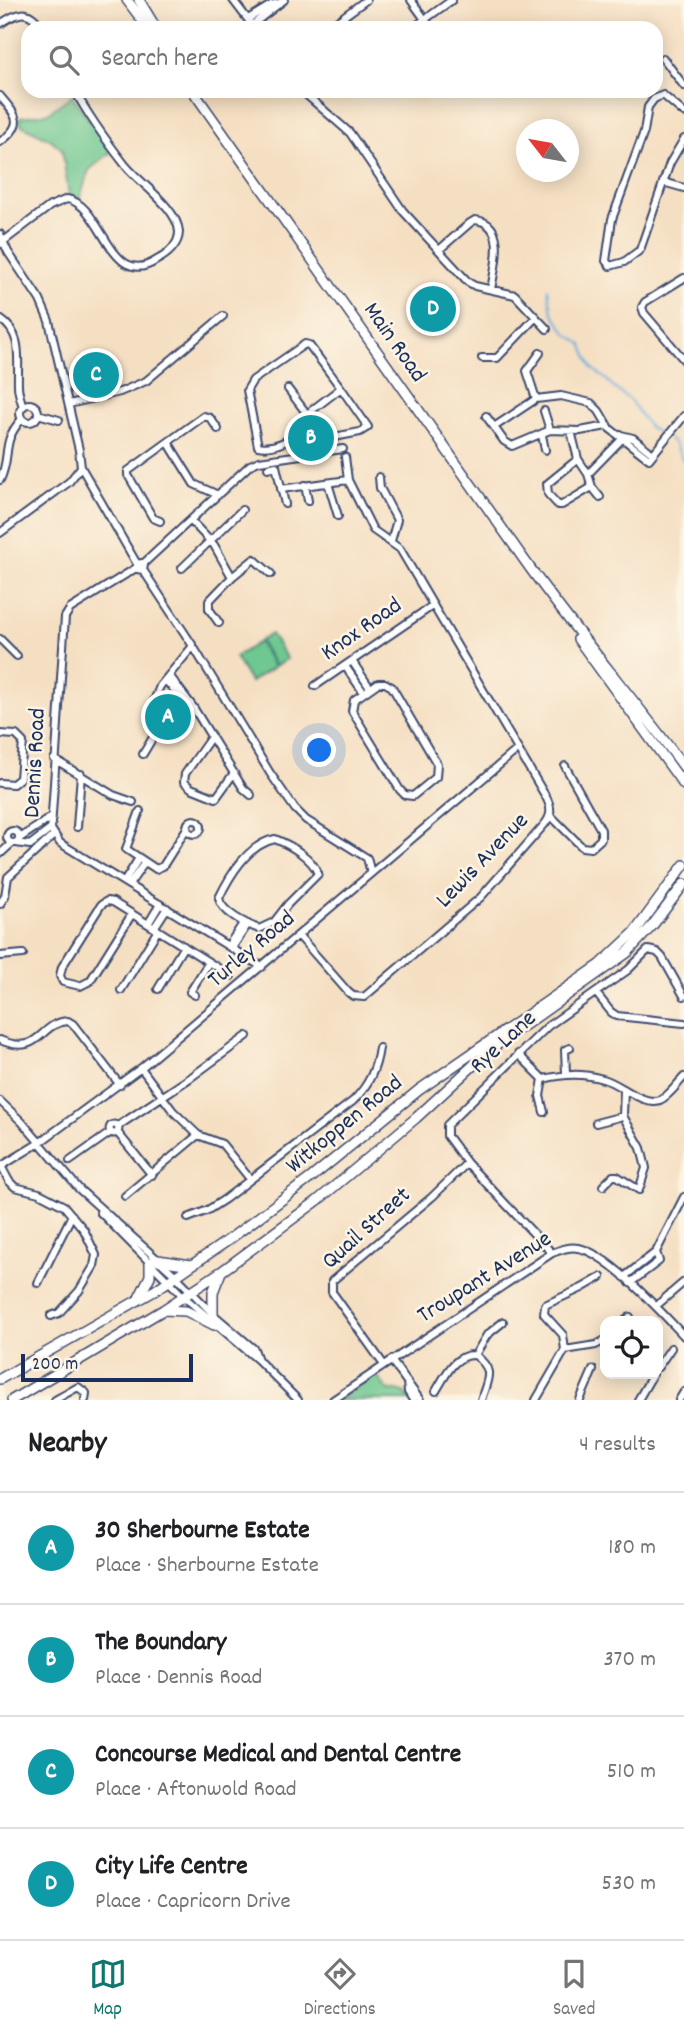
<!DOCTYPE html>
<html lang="en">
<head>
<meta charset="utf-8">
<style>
  body { margin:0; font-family:Dekko,sans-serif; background:#f2f2f2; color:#202124 }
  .controls { position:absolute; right:21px; bottom:21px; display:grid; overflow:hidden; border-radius:14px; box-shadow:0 4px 18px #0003 }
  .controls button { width:63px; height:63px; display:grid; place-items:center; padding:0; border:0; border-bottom:2px solid #e0e0e0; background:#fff; color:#202124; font:35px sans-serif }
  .compass { position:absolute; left:516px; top:119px; width:63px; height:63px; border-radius:50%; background:#fff; box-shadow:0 4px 18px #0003; rotate:301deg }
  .scale { position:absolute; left:21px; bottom:18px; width:172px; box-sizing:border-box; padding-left:7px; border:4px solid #1b2f5e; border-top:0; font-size:19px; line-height:24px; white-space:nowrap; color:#1b2f5e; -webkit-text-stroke:5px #fcf5e5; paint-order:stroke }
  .you { position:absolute; left:320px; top:751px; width:24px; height:24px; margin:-18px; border:5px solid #fff; border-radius:50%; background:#1a73e8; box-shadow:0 0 0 10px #1a73e833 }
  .badge { display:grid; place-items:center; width:46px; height:46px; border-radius:50%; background:#0f766e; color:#fff; font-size:23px; font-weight:700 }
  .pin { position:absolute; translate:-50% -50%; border:4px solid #fff; box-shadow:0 2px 7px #0006 }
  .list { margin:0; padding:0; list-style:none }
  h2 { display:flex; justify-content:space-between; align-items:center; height:91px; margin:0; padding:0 28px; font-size:30px }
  h2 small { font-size:23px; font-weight:400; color:#757577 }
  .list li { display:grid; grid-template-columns:46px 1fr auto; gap:21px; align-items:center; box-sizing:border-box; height:112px; padding:0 28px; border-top:2px solid #e0e0e0 }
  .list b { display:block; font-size:26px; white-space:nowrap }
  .list p { margin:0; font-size:23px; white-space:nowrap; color:#757577 }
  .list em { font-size:23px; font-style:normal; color:#757577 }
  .icon { flex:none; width:38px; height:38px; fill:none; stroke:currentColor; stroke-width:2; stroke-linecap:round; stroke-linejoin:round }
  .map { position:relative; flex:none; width:684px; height:1400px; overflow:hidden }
  .search { position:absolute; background:#fff; box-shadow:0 4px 18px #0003; left:21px; right:21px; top:21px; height:77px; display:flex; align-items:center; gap:18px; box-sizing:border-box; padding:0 24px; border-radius:21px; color:#757577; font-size:26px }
  .sheet { height:539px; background:#fff }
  nav { display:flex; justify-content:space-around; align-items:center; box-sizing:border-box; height:98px; border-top:2px solid #e0e0e0; background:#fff; font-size:19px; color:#757577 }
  nav a { display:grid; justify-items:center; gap:4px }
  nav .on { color:#0f766e }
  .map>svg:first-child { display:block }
  .green { fill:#6ec890; stroke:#447c77; stroke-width:2 }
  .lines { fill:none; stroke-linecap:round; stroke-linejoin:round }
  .stream { stroke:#68adde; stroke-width:2 }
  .minor-casing { stroke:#3c496d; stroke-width:10 }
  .secondary-casing { stroke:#3c496d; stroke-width:12 }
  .minor { stroke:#fff; stroke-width:6 }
  .secondary { stroke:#fff; stroke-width:9 }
  .labels { text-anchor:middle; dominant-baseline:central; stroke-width:5; stroke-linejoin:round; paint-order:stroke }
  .street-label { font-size:24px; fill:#1b2f5e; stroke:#fcf5e5 }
</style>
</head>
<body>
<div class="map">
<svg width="684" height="1400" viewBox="0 0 684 1400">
  <rect width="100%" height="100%" fill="#fcf5e5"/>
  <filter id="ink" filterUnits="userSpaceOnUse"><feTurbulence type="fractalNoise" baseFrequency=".0143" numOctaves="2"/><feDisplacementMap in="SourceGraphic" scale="14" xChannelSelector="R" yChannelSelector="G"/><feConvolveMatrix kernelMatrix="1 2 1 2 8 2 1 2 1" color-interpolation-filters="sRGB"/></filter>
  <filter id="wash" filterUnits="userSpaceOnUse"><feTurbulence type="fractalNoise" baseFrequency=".00686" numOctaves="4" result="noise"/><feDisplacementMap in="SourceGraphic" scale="28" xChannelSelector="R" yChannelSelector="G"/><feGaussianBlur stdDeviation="1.57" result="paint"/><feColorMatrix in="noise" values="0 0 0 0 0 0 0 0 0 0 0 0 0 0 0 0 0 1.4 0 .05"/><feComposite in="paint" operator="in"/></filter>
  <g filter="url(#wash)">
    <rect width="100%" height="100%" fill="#f5dfc2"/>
    <path class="green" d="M72,95L111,152L89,170L80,198L69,196L62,149L50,139L21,125L20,117L48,113Z
      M271,634L287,659L275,666L260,641Z
      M259,642L274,667L250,682L235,657Z
      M376,1375L387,1389L405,1393L410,1400H339Z"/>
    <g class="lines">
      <path class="stream" d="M548,289L552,312L567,334L582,344L592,368L607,380L614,388L630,400L649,427L664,436
        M669,439L674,443L684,462"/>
    </g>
  </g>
  <g filter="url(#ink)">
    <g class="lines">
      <g class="minor-casing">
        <path id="minor" d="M233,0L249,21
          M411,0L431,28
          M248,19L271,5L279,3
          M0,24C18,12 28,7 42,28
          M252,25L284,0
          M328,28L366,0
          M413,28L452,0
          M663,58L684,86
          M302,91L350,133L403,211L468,282L475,286L515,295L547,329
          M0,96C17,116 25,124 0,142
          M684,113L663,95L654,99L648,107L644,132L612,219L606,261L610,266L624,262L640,250L670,163L684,139
          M663,182L684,188
          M0,234L8,252L40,300L49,321L79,450L81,467L137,564
          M0,244L50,206L67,199C94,203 104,251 127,264C138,270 148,266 157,260C167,255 179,245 179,232C178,209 140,183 126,166C108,143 89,117 75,91
          M439,250L470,223L475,220C508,223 495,267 491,289
          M684,278L645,302L642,307L644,313L684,360
          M0,319C24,334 17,361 18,385C18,393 21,400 23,407
          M540,353L527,371L536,399L561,396L591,403L599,411L609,428L649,459L684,416
          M482,358H497L536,317
          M288,389L307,414L316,435
          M69,404L120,392L146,381L223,316
          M20 413a9 9 0 1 1 18 0a9 9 0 1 1-18 0Z
          M38,414L59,420
          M307,414L341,388L309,345L305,344L253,380L247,390L258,446C278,450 296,435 312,425
          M486,416L494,427L536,399
          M494,427L504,441L512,446L550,430L544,411
          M550,430L580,431L607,426
          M571,431L578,459L547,484L548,494L558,505H562L592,487L600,497
          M542,435L545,450
          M621,435L633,438L653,454
          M329,438L360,432L368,427L341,388
          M317,440L319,452
          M313,441L314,453
          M168,442L194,484L218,495
          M345,457L348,480
          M578,459L588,474L592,487
          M268,468L276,466L285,504
          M588,474L623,438
          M379,477L380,488L397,520L391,541
          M0,480C12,455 0,443 22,419
          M328,483L338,516
          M305,485L308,501
          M281,489L348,480L373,530L400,549L546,797C552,808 552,816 544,825L481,897L364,997L353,996L348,992L299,936
          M160,521L153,518L128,475V471L204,416L210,418L218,429
          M191,521L214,545L232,577L209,601V609L219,623
          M0,533L69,482L81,467
          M143,564L250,465L259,461L343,449
          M136,568L70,609L65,617L51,829L60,843L262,967
          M182,568L242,510
          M143,570L137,569V564L142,563L144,565L143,570L193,646L270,773L295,809L306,820L367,858L371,873
          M232,577L254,559L271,574
          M0,639L17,656
          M352,661L370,688
          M345,666L364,693
          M169,675L193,707L243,788L251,795
          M165,680L191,708
          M378,683H385L392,687L437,764L436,777L413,796L405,795L400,790L352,711L354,700Z
          M315,686L432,606
          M154,701L160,686L193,646
          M0,734L16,735L23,742L20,778L13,784L0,783
          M211,737L185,774L184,782L191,788L216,798L234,773
          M143,754L155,734L172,721L190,703
          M54,759L113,795L133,802
          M140,811L126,849L156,869L163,866L187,828
          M551,816L582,847L591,848L601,839V830L565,766
          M187 827a7 7 0 1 1 14 0a7 7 0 1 1-14 0Z
          M77,827L81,774
          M7 837a6 6 0 1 1 12 0a6 6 0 1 1-12 0Z
          M20,838L50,818
          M275,839C290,845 313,858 318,874L288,904L274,922L259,929C246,924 221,912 219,898C230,875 248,844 275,839Z
          M16,843L30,845L51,829
          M0,854L12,843
          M124,882L139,858
          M129,885L145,862
          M0,904L5,896L8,877L54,835
          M132,914L90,981L80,986L63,982L60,976L62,967L101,905L107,901L113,902L231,976
          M148,924L160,904
          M154,928L167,908
          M228,946L244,922
          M232,948L248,924
          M0,956L23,954
          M158,989L184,946
          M121,990L158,930
          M596,993L611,1012L617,1016L684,1023
          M195,995L190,992L209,962
          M0,1040C41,1057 38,1023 68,1021L73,1024L120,1085
          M518,1054L543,1079
          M566,1073L565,1050L570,1048
          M543,1079C566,1074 581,1073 603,1079C620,1083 642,1106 660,1100C669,1096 677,1084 684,1077
          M543,1079L540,1096L544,1112
          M0,1101L22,1122L79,1189L176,1276L213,1314L254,1349L258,1360
          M596,1123L623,1116
          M109.5 1129a4.5 4.5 0 1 1 9 0a4.5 4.5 0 1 1-9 0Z
          M118,1126L190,1078L247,1036
          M117,1132L152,1175
          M198,1135L222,1144L250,1179
          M70,1161L111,1132
          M1,1166L9,1181L15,1187L39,1193L64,1206L84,1230L96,1255L94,1266L79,1291L59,1313L51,1316
          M0,1167L39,1143L141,1068L518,749
          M603,1186L613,1176H617L639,1190L646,1168L641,1148L623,1116L624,1089
          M125,1196L198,1135L173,1111L141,1068
          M100,1212L183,1296L258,1360L298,1400
          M188,1218L208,1210L225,1199L353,1101C369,1085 376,1069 379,1048
          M552,1253L467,1163L447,1136V1125L548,1026L628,970L648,950L657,952L662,957L684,996
          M624,1277L656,1252L684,1197
          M38,1283L72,1215
          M630,1283L659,1261L656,1252
          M656,1306L684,1282
          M625,1321L630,1317
          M565,1350L596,1345L605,1340
          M475,1355L487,1335L503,1322
          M391,1360L420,1400
          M384,1365L332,1292V1281L432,1197L467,1163
          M658,1367L671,1348
          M407,1382L408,1392L413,1400
          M436,1391C446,1375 454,1354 475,1355C496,1371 487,1379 481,1400
          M55,1400L78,1387L86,1393L85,1400
          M333,1400L552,1253C560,1250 569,1246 578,1248C607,1252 663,1314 684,1336
          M536,1400L565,1350L563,1335L544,1314L545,1305L582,1288L601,1277
          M580,1400L593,1370
          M638,1400L653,1374
          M679,1400L684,1392"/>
      </g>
      <g class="secondary-casing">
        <path id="secondary" d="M127,0L148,28
          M139,0L156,28
          M193,91L530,568C579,636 634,699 684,767
          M578,639L684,785
          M158,1260L191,1265
          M139,1298L150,1276V1262
          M163,1310L186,1311L214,1325
          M213,1314V1292L221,1272
          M0,1379L154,1291L227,1241L312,1177L419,1090L600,965L634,933L684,865
          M12,1400L163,1310L222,1271L317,1201L416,1118L491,1049L628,952L652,926L684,884"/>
      </g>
      <use href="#minor" class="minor"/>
      <use href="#secondary" class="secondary"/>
    </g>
  </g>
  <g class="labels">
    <g class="street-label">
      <text transform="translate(394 343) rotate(55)">Main Road</text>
      <text transform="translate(362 630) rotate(-35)">Knox Road</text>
      <text transform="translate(36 763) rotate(-87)">Dennis Road</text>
      <text transform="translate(483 861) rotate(-46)">Lewis Avenue</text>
      <text transform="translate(252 950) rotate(-40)">Turley Road</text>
      <text transform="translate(504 1043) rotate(-43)">Rye Lane</text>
      <text transform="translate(345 1125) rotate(-39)">Witkoppen Road</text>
      <text transform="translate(367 1229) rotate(-42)">Quail Street</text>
      <text transform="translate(485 1278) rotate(-32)">Troupant Avenue</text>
    </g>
  </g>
</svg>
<div class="controls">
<button><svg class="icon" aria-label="locate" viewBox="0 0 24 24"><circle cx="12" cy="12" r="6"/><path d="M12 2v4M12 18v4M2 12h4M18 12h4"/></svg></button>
</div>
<svg class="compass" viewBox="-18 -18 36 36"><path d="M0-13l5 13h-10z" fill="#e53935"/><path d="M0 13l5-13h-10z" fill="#757577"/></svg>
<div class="scale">200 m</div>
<div class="you"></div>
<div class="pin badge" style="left:168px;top:717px;background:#0f9aa8">A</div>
<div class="pin badge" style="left:311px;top:438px;background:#0f9aa8">B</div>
<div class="pin badge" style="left:96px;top:375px;background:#0f9aa8">C</div>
<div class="pin badge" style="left:433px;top:309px;background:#0f9aa8">D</div>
<div class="search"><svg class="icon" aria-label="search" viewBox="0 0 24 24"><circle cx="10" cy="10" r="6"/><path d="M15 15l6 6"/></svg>Search here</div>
</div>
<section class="sheet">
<h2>Nearby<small>4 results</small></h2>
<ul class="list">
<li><span class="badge" style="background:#0f9aa8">A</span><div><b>30 Sherbourne Estate</b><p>Place · Sherbourne Estate</p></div><em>180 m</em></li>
<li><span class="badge" style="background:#0f9aa8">B</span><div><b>The Boundary</b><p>Place · Dennis Road</p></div><em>370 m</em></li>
<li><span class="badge" style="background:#0f9aa8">C</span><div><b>Concourse Medical and Dental Centre</b><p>Place · Aftonwold Road</p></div><em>510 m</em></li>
<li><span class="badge" style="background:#0f9aa8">D</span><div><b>City Life Centre</b><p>Place · Capricorn Drive</p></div><em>530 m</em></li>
</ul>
</section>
<nav>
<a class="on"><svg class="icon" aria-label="map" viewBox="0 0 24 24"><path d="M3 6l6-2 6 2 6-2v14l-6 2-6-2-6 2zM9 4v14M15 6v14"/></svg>Map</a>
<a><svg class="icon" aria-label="directions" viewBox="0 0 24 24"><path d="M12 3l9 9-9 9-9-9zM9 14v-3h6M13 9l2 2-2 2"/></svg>Directions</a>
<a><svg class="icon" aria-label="saved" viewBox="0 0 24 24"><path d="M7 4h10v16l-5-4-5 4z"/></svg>Saved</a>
</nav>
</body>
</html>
